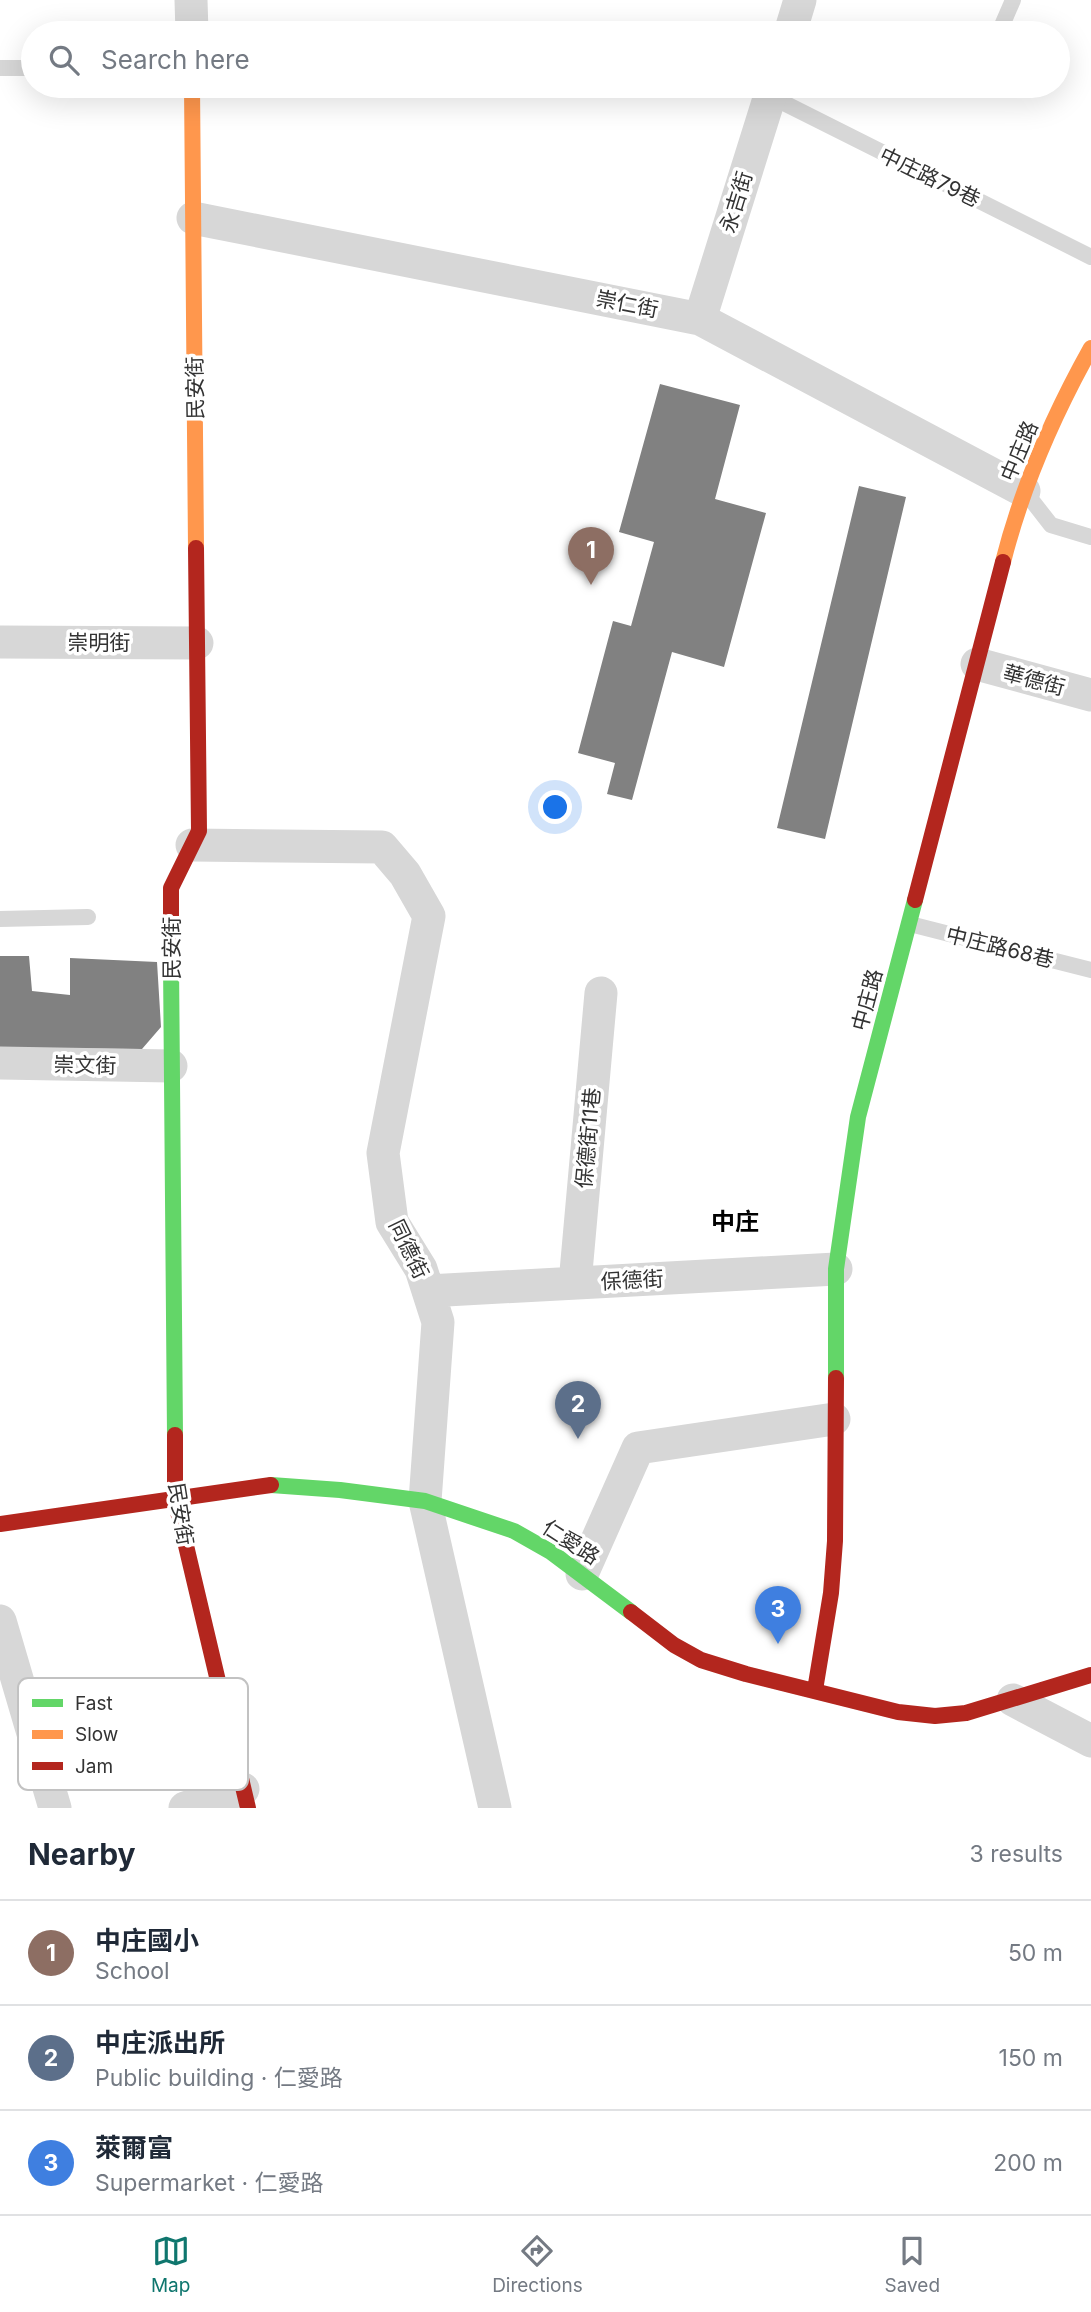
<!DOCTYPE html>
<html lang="en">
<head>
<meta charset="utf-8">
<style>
  body { margin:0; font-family:Inter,"Noto Sans TC",sans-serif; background:#f2f2f3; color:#1f2937 }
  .you { position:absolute; left:556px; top:808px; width:24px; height:24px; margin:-18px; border:5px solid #fff; border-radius:50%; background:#1a73e8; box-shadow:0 0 0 10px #1a73e833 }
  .badge { display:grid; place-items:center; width:46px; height:46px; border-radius:50%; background:#0f766e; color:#fff; font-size:23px; font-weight:700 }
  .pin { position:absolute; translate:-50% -58px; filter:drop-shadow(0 2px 4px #0008) }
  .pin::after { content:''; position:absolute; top:37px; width:24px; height:21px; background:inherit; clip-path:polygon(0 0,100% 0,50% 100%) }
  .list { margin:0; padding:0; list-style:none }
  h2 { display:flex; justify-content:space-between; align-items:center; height:91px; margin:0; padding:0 28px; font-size:30px }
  h2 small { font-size:23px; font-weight:400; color:#747a83 }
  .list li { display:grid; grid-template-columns:46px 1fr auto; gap:21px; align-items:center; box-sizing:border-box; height:105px; padding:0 28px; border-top:2px solid #e0e1e3 }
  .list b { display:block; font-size:26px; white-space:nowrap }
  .list p { margin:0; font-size:23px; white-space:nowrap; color:#747a83 }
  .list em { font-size:23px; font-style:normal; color:#747a83 }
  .icon { flex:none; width:38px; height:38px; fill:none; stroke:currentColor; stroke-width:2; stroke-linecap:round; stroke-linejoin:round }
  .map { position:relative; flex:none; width:1091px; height:1808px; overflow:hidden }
  .search { position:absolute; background:#fff; box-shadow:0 7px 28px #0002; left:21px; right:21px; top:21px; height:77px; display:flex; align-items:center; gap:18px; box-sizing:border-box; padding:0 24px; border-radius:38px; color:#747a83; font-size:26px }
  .sheet { height:406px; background:#fff }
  nav { display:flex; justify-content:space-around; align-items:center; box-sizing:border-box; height:98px; border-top:2px solid #e0e1e3; background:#fff; font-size:19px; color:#747a83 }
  nav a { display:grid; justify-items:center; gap:4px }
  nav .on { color:#0f766e }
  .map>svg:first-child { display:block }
  .building { fill:#818181 }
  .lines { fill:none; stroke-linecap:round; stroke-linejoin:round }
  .lane { stroke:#d7d7d7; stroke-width:16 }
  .street { stroke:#d7d7d7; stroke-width:33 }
  .fast { stroke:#63d668; stroke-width:16 }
  .slow { stroke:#ff974d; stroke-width:16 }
  .jam { stroke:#b3261e; stroke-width:16 }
  .labels { text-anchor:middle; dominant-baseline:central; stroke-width:7; stroke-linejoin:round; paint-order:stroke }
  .street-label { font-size:21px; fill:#333; stroke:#fff }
  .quarter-label { font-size:24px; font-weight:bold; fill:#000; stroke:#fff }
  .key { fill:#fff; stroke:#c2c2c2; stroke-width:2 }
  .key-label { font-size:19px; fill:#333 }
</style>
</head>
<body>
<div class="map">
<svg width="1091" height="1808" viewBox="0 0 1091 1808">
  <rect width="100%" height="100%" fill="#fff"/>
  <path class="building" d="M660,384L740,405L715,499L766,513L724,667L672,652L632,800L607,794L615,763L578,753L613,621L631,626L654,542L619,532Z
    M859,486L906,497L825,839L777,828Z
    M0,956H29L32,991L70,995V958L157,962L161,1027L142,1049L0,1048Z"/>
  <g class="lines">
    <path class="lane" d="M1000,30L1013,0
      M0,68H33
      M742,86L770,96L1091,257
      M1026,493L1051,525L1091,537
      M0,919L88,917
      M910,924L1091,970"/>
    <path class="street" d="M191,0L192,33
      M790,33L800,0
      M193,218L700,319L1024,491
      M700,319L773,86
      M0,642L197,643
      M977,664L1091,695
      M192,845L382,847L405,874L429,916L383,1153L392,1222L421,1269L438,1322L425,1501L495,1808
      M0,1063L171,1066
      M575,1283L601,993
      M428,1291L836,1269
      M582,1574L638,1448L834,1419
      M0,1621L55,1808
      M1013,1700L1091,1741
      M185,1808L243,1789"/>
    <path class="fast" d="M171,962L175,1435
      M836,1378V1269L858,1117L915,900
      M271,1485L340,1490L425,1501L514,1531L551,1552L631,1612"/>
    <path class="slow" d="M192,86L196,548
      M1003,562C1022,487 1053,416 1091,348"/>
    <path class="jam" d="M915,900L1003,562
      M171,962V888L199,831L196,548
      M175,1435V1499L248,1808
      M0,1524L271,1485
      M631,1612L674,1645L701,1660L746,1674L898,1712L935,1716L966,1713L1091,1675
      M815,1690L831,1593L835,1541L836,1378"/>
  </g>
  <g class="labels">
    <g class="street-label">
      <text transform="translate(930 177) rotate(26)">中庄路79巷</text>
      <text transform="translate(736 202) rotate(-73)">永吉街</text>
      <text transform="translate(627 304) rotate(11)">崇仁街</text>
      <text transform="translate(195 388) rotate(-91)">民安街</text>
      <text transform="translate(1019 451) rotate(-67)">中庄路</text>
      <text x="99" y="642">崇明街</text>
      <text transform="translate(1034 680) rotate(15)">華德街</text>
      <text transform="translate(1000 947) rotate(14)">中庄路68巷</text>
      <text transform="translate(171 948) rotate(-90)">民安街</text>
      <text transform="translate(867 1000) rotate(-75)">中庄路</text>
      <text transform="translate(85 1065) rotate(1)">崇文街</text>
      <text transform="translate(588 1138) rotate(-85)">保德街11巷</text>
      <text transform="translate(409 1249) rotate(64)">同德街</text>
      <text transform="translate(632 1280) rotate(-3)">保德街</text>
      <text transform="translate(181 1514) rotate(81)">民安街</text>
      <text transform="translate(571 1542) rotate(33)">仁愛路</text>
    </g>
    <g class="quarter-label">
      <text x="735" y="1221">中庄</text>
    </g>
  </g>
  <rect x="18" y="1678" width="230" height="112" rx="10" class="key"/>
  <rect x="32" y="1699" width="31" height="8" fill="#63d668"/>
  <rect x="32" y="1730" width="31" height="9" fill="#ff974d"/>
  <rect x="32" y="1762" width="31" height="8" fill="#b3261e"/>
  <g class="key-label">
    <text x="75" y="1710">Fast</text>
    <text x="75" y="1741">Slow</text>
    <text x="75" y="1773">Jam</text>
  </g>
</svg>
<div class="you"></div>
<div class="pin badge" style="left:591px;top:585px;background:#8d6e63">1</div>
<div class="pin badge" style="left:578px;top:1439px;background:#5c6f8a">2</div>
<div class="pin badge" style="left:778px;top:1644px;background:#3f7fe0">3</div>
<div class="search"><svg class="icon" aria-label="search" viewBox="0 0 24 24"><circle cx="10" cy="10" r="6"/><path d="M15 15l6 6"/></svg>Search here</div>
</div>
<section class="sheet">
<h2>Nearby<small>3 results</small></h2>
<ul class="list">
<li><span class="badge" style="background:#8d6e63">1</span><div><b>中庄國小</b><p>School</p></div><em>50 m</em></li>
<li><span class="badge" style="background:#5c6f8a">2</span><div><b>中庄派出所</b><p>Public building · 仁愛路</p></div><em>150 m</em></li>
<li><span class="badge" style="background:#3f7fe0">3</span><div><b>萊爾富</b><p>Supermarket · 仁愛路</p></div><em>200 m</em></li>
</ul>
</section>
<nav>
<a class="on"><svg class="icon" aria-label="map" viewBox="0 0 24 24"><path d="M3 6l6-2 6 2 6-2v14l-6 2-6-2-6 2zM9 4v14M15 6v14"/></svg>Map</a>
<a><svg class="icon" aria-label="directions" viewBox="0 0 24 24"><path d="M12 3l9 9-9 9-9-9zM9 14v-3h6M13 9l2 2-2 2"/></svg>Directions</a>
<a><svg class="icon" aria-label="saved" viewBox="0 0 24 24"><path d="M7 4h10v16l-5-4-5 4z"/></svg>Saved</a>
</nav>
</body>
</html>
